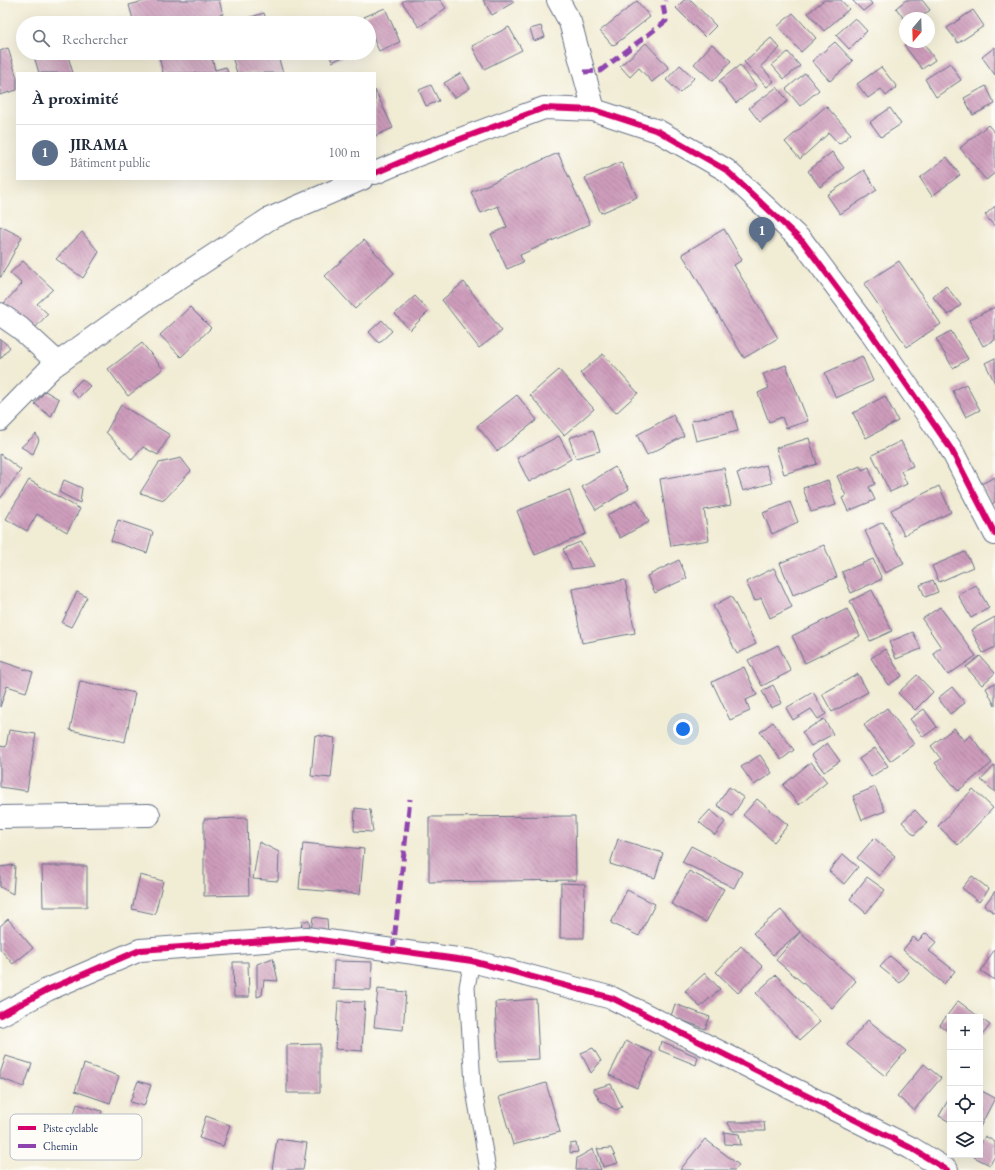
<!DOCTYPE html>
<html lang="fr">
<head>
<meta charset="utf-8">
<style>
  body { margin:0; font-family:"EB Garamond",serif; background:#f2f2f3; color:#1f2937 }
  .controls { position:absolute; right:12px; bottom:12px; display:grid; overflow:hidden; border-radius:0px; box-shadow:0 4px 16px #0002 }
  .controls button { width:36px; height:36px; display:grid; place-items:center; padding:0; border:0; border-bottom:1px solid #e0e1e3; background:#fff; color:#1f2937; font:20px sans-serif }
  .compass { position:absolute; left:899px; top:12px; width:36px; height:36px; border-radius:50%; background:#fff; box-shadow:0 4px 16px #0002; rotate:199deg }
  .you { position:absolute; left:683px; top:729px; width:14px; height:14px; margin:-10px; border:3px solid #fff; border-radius:50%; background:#1a73e8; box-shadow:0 0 0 6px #1a73e833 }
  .badge { display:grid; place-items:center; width:26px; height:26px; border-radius:50%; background:#0f766e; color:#fff; font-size:13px; font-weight:700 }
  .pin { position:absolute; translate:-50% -33px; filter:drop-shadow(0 1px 2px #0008) }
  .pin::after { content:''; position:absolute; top:21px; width:14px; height:12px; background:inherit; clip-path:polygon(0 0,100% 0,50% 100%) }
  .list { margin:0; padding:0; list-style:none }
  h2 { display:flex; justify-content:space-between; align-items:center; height:52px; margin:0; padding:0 16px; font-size:17px }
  h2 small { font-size:13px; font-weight:400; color:#747a83 }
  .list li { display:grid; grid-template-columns:26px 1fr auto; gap:12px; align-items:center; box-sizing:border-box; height:56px; padding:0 16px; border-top:1px solid #e0e1e3 }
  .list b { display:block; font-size:15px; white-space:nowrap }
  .list p { margin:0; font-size:13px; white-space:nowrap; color:#747a83 }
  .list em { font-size:13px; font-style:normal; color:#747a83 }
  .icon { flex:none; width:22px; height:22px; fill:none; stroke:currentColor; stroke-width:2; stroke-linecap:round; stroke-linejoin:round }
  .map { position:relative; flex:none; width:995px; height:1170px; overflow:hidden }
  .search { position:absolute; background:#fff; box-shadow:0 4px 16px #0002; left:16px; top:16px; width:360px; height:44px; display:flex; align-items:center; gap:10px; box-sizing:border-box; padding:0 14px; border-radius:22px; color:#747a83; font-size:15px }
  .panel { position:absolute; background:#fff; box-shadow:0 4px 16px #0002; left:16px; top:72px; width:360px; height:108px; border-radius:0px }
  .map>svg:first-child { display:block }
  .building { fill:url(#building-back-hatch) }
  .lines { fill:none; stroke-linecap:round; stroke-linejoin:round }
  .lane-casing { stroke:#667187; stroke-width:17 }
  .street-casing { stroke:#667187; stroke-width:24 }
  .lane { stroke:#fff; stroke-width:15 }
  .street { stroke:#fff; stroke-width:22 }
  .quiet { stroke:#8e44ad; stroke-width:5; stroke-dasharray:10 5; stroke-linecap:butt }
  .cycleway-casing { stroke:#fdfcf7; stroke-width:8 }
  .cycleway { stroke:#d6006c; stroke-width:6 }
  .key { fill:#fdfcf7; stroke:#b9bec9; stroke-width:1 }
  .key-label { font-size:11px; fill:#1b2f5e }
</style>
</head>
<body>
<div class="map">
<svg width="995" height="1170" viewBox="0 0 995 1170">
  <defs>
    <pattern id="building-back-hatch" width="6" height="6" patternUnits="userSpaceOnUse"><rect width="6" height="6" fill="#ce9cbb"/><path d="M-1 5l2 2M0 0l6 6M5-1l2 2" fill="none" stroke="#a6809b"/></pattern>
  </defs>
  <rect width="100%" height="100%" fill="#fdfcf7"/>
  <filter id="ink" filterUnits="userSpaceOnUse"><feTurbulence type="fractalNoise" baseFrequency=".025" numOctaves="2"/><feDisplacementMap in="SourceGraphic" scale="8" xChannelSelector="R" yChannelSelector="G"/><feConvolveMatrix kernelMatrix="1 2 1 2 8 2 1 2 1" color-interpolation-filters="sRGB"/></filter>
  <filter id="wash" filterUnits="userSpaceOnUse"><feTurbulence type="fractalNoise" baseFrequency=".012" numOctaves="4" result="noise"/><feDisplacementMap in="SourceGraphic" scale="16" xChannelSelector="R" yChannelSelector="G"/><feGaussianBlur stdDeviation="0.9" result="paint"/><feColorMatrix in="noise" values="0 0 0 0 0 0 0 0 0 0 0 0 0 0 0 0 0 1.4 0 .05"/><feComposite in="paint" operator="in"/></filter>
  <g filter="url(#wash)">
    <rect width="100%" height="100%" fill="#f1ecd4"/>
    <g id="blocks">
      <path class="building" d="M148,0H219L223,14L201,20L202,23H134L129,5Z
        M405,0H440L446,8L419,27L402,2Z
        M483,0H512L514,2L492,15Z
        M684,0H691L716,26L705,37L676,8Z
        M824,0H841L849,9L824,31L808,13Z
        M852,0H869L872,4L863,11Z
        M906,0H922L930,10L920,18H905V20L896,8Z
        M637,1L650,17L613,46L600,31Z
        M385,8L400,42L379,51L369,29V23H367L364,17Z
        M973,10L984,26L958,43L947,28Z
        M264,13L267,23H232Z
        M793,13L816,38L801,52L778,26Z
        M855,18L867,31L849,49L836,35Z
        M541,26L545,37L534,41L530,29Z
        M509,27L522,50L484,69L472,46Z
        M771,38L780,48L761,66L774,81L767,87L744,62Z
        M835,42L853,61L830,81L812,61Z
        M909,42H923L935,60L922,69L904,45Z
        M646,43L669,68L652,82L639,68L630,77L620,66Z
        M712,44L731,61L713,81L694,64Z
        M995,47V75L982,57Z
        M8,48L17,78V90L0,95V51Z
        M788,52L800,66L784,79L772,65Z
        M33,53H67L73,73H39Z
        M158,53H211L215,70L226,67L228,73H163Z
        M231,53H277L283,73H237Z
        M329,53H352L332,62Z
        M950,63L961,80L936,97L925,79Z
        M680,65L694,78L680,93L666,80Z
        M740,65L757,87L736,103L719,81Z
        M881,67L897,87L886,96L881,89L868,98L857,84Z
        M461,73L470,88L454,98L444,83Z
        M805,73L819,90L800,106L786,89Z
        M431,85L439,101L426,106L419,90Z
        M986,86L995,104L973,115L964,98Z
        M777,87L788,101L760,122L749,108Z
        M375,90L393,128L375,136Z
        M826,106L851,134L839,144L829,133L800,159L785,142Z
        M890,108L901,124L881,137L870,122Z
        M988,125L995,133V173L986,180L960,148Z
        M832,152L844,168L820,187L808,171Z
        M558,153L590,224L520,255L523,262L507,269L491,234L507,227L498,206L481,213L471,192Z
        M947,157L960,175L932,196L920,178Z
        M621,162L637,197L601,213L585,178Z
        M864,170L877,190L840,214L827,195Z
        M995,206V227L985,215Z
        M0,226L22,237L1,277H0Z
        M724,229L742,260L734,265L778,338L744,358L682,254Z
        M82,232L99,252L83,278L56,259Z
        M364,240L394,273L355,309L325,276Z
        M23,261L53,289L37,304L48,314L32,331L4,303L22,284L10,273Z
        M899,261L941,324L907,347L864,284Z
        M464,282L502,331L479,348L442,300Z
        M946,286L961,305L948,315L933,297Z
        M415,296L429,311L410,330L395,314Z
        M190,307L211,328L181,357L160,335Z
        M995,307V340L983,346L969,320Z
        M382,320L392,331L379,343L369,332Z
        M951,331L968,359L953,368L936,339Z
        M0,339L10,347L0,359Z
        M142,343L163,369L128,396L108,369Z
        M603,354L638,393L616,413L580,373Z
        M862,356L873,381L836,398L825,373Z
        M995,358V383L985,363Z
        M786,365L808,421L786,428L782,417L769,422L758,393L769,388L763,374Z
        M559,370L594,409L564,435L530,395Z
        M82,379L90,386L78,398L71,390Z
        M966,384L980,410L966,417L953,391Z
        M45,391L59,399L51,417L35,404Z
        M517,395L537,420L497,451L477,426Z
        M885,396L898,421L866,438L853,413Z
        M121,405L170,435L158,455L143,447L132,460L106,432Z
        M733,411L738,431L696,441L691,421Z
        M673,415L684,436L647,455L637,435Z
        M593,430L600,451L576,458L569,438Z
        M36,434L39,440L33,454L21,447Z
        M559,436L571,459L529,482L517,458Z
        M809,438L817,464L784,474L776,448Z
        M901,441L913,466L901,471L907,484L890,492L872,455Z
        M0,454L21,470L0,499Z
        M181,458L191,471L164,500L140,493L159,463Z
        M766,465L772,483L743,491L737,473Z
        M860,466L862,470L869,467L875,484L869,487L875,500L848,511L842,498L846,496L837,476Z
        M615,467L629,489L596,510L582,487Z
        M724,468L731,505L704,510L709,540L671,546L660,479Z
        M995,477V502L992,504L981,484Z
        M29,480L80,509L67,532L37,514L27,531L6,519Z
        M64,480L82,488L80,503L59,492Z
        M828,480L836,505L811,512L803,488Z
        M939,486L951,512L904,535L891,510Z
        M569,490L586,534L535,555L517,511Z
        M637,500L649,522L620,538L607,515Z
        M790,502L798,522L772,534L763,513Z
        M118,520L153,532L147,553L111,541Z
        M883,522L904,564L885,573L865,531Z
        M580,542L594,566L572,569L563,549Z
        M824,545L837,577L793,595L780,563Z
        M965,552L973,567L939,582L932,566Z
        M873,559L882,579L851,593L842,572Z
        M679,560L687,578L655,593L647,576Z
        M774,568L792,607L770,618L761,598L755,601L746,582Z
        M625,580L635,633L582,643L572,589Z
        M933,580L938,592L925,597L920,585Z
        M976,585L989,608L971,618L958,595Z
        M872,590L892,631L870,641L850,601Z
        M77,592L87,597L71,627L62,623Z
        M731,596L756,644L737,654L713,606Z
        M940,607L976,656L948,675L933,653L941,647L922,619Z
        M847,609L860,636L805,663L792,636Z
        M995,617V647L983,653L971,630Z
        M913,632L921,649L896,659L889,642Z
        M778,645L791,671L762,686L748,660Z
        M885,649L902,676L888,685L871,658Z
        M980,656L995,673L982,685L966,667Z
        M0,661L33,672L26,692L7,686L0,707Z
        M744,667L757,695L746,700L750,711L730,720L712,682Z
        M858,674L868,692L832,712L822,694Z
        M917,675L933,692L915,710L898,693Z
        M80,681L135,693L125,742L70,730Z
        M995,683V706L986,688Z
        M773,685L782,703L771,708L762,691Z
        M952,687L965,703L950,714L938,698Z
        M813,692L826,714L818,719L811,709L793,720L786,708Z
        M887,708L914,744L890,761L864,725Z
        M924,709L937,727L923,737L910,719Z
        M824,719L833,734L811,746L802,732Z
        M773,722L794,750L781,760L760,732Z
        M954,728L964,741L970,735L992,763L958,791L935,763L941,759L931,746Z
        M9,730L36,734L27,791L0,787V746L6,747Z
        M315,735L335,738L331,778L311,776Z
        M827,743L840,761L824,772L812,755Z
        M875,748L888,766L871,777L859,759Z
        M760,755L772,773L754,785L741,767Z
        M811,762L827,782L799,805L783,785Z
        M995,765V792L981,780Z
        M729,787L744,798L732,816L717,805Z
        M875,787L885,811L862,820L853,796Z
        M973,789L993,808L958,845L938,826Z
        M757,799L788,825L774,842L743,815Z
        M355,808L370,810L373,832L354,831Z
        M710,810L725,822L715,835L699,822Z
        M915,810L927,823L914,835L902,822Z
        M575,816L576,880L429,882V817Z
        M247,818L249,895L204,896V819Z
        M874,838L895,856L879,876L857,858Z
        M618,839L663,853L655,878L610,864Z
        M259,842L279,852L278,881L253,879Z
        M303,843L364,849L360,894L299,889Z
        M691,846L742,872L734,888L682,862Z
        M843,854L858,867L844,884L829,871Z
        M15,865L13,894L0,887V867Z
        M42,866H87V907H43Z
        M689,871L724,889L706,922L671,904Z
        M140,875L163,881L155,914L132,909Z
        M972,876L989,889L979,902L962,888Z
        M867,877L885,890L866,913L850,899Z
        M561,883L585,884L584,938H560Z
        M627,890L655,904L639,936L611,923Z
        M995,891V913L984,906Z
        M781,910L800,932L856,981L832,1008L776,960L800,932L773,955L753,933Z
        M313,917L327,919L328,932L311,931Z
        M8,919L33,948L13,964L0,949V926Z
        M302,921H309L310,931L301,930Z
        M926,933L937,942L929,951L955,971L944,984L903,950L913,937L918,941Z
        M741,946L763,967L738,993L716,972Z
        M994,950H995V980L981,971Z
        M890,956L909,972L900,983L880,967Z
        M273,958L278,981L264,980L262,995L257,997V964Z
        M334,961L372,962L371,990L333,989Z
        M233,962H248L249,997H234Z
        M705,973L720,989L700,1007L685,991Z
        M776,975L820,1022L800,1040L756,993Z
        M378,989L406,992L403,1030L374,1027Z
        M536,999L539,1059L498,1061L495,1002Z
        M338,1001L365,1002L362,1051L335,1049Z
        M958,1001L979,1017H950V1033L940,1025Z
        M675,1004L710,1017L705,1029L671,1016Z
        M980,1018L990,1025L980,1038Z
        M868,1020L906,1051L885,1076L847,1045Z
        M626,1041L653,1053L637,1088L609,1075Z
        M661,1041L698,1057L696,1065L659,1050Z
        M320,1044V1093H287V1045Z
        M593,1048L601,1061L591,1073L581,1053Z
        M6,1056L32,1064L24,1087L0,1078V1073Z
        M84,1064L119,1076L110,1103L75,1091Z
        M924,1064L941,1078L914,1110L897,1096Z
        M138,1081L151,1085L144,1106L130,1102Z
        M546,1083L560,1132L513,1145L499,1097Z
        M611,1084L622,1107L616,1110L600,1101L593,1089Z
        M980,1090L995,1098L980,1127Z
        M950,1097V1122L939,1116Z
        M77,1104L102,1111L92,1146L67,1139Z
        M206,1116L230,1125L223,1146L199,1138Z
        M727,1122H764L765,1131H733Z
        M724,1132L739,1134L741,1145L725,1144Z
        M985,1136L995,1142V1156L990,1165L974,1157L975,1155H980V1146Z
        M277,1139L307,1143L303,1170H272Z
        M705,1139L739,1165L735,1170H680Z
        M576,1143L578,1152L570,1153V1144Z
        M597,1148L599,1149L611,1148L618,1163L603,1167Z
        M593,1149L601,1170H576L577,1158Z"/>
    </g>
  </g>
  <g filter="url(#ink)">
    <use href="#blocks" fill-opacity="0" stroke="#667187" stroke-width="1"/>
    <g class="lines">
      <g class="lane-casing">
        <path id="lane" d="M472,961L467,987L473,1085L488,1170"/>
      </g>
      <g class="street-casing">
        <path id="street" d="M558,0L570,22L594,110
          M375,173L415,156L544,108L594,110L658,131L726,170L803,242L871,333L951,449L995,534
          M0,314L20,328L58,363
          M0,420L51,368L153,295L269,219L362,179
          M0,817L149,815
          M0,1015L47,990L140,950L306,938L472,961L612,998L911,1148L947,1170"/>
      </g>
      <use href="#lane" class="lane"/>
      <use href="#street" class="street"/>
      <path class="quiet" d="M584,72L600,71L666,21L663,5L665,0
        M393,950L410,799"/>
      <g class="cycleway-casing">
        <path id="cycleway" d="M375,173L415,156L544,108L594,110L658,131L726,170L803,242L871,333L951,449L995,534
          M0,1015L47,990L140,950L306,938L472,961L612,998L911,1148L947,1170"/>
      </g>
      <use href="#cycleway" class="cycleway"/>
    </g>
  </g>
  <rect x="10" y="1114" width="132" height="46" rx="6" class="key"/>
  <rect x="18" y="1126" width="18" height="4" fill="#d6006c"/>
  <rect x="18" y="1144" width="18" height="4" fill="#8e44ad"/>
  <g class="key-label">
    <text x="43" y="1132">Piste cyclable</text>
    <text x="43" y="1150">Chemin</text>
  </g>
</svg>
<div class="controls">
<button>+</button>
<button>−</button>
<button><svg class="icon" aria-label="locate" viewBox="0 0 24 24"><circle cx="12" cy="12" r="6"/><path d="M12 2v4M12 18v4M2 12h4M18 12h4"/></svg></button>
<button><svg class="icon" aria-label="layers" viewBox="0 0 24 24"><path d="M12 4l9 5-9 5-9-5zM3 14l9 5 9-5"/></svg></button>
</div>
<svg class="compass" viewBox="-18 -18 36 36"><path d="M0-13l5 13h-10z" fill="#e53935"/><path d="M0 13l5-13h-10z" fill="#747a83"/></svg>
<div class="you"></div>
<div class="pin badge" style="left:762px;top:250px;background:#5c6f8a">1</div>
<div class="search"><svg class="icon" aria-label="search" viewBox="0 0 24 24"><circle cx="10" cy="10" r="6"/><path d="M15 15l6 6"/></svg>Rechercher</div>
<section class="panel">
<h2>À proximité<small></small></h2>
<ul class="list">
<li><span class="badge" style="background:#5c6f8a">1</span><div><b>JIRAMA</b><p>Bâtiment public</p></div><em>100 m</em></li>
</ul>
</section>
</div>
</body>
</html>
